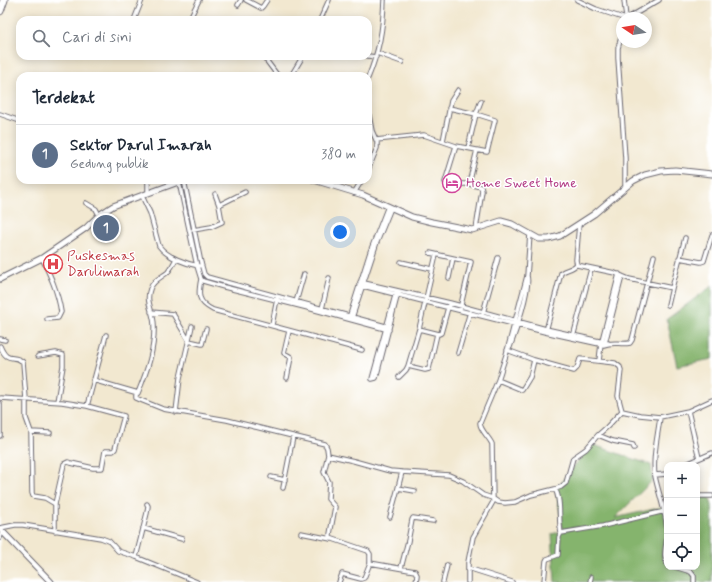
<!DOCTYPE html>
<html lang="id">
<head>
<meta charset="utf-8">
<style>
  body { margin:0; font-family:Mynerve,sans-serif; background:#f2f2f3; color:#1f2937 }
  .controls { position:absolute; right:12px; bottom:12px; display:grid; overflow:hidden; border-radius:8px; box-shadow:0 2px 10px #0003 }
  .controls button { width:36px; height:36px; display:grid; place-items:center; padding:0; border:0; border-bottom:1px solid #e0e1e3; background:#fff; color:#1f2937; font:20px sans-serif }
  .compass { position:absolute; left:616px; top:12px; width:36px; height:36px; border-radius:50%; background:#fff; box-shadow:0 2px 10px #0003; rotate:282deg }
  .you { position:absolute; left:340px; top:232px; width:14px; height:14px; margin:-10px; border:3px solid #fff; border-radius:50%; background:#1a73e8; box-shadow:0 0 0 6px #1a73e833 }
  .badge { display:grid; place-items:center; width:26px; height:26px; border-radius:50%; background:#1a73e8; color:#fff; font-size:13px; font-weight:700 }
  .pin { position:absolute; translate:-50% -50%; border:2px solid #fff; box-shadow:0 1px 4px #0006 }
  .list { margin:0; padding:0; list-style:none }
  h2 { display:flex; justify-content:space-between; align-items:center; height:52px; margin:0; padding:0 16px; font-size:17px }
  h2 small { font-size:13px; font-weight:400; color:#747a83 }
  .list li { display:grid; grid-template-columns:26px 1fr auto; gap:12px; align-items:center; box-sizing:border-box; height:60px; padding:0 16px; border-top:1px solid #e0e1e3 }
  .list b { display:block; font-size:15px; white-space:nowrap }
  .list p { margin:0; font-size:13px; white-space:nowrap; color:#747a83 }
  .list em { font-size:13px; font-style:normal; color:#747a83 }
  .icon { flex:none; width:22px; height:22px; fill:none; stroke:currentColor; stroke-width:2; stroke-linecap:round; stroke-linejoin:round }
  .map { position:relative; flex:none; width:712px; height:582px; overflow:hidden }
  .search { position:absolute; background:#fff; box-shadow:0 2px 10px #0003; left:16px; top:16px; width:356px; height:44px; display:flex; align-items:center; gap:10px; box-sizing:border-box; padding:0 14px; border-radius:12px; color:#747a83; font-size:15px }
  .panel { position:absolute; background:#fff; box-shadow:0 2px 10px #0003; left:16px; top:72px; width:356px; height:112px; border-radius:12px }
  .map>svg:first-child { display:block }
  .forest { fill:#85b46d; stroke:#546b54 }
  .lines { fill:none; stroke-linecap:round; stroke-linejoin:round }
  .street-casing { stroke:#6b676f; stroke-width:5.5 }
  .secondary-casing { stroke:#6b676f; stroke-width:7 }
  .highway-casing { stroke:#6b676f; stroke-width:9 }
  .street { stroke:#fff; stroke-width:3.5 }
  .secondary { stroke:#fff; stroke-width:5 }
  .highway { stroke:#fff; stroke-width:7 }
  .labels { text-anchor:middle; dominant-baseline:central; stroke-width:3; stroke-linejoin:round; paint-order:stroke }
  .hotel-label { font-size:14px; fill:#b23c85; stroke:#fff; text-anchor:start }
  .health-label { font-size:14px; fill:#be3a42; stroke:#fff; text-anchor:start }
</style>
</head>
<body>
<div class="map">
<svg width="712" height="582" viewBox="0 0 712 582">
  <rect width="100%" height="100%" fill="#fff"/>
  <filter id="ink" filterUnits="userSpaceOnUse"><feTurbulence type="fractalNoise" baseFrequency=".025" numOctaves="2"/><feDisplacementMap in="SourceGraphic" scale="8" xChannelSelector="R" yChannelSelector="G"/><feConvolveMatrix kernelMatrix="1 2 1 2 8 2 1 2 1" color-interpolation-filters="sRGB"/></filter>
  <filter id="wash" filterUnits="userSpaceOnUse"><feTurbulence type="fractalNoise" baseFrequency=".012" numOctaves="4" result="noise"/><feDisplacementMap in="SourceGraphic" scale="16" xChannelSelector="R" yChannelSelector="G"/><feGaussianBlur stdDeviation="0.9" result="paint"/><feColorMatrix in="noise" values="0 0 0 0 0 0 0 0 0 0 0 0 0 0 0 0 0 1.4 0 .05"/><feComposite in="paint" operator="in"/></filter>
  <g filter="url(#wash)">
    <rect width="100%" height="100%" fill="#f2e8d0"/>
    <path class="forest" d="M712,286V359L677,366L667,319Z
      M591,444L651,465L653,480L615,518L667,506V567H697V499L709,496L712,506V582H555L552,534L578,527L563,529L556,490Z"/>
  </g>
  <g filter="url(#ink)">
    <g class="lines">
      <g class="street-casing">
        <path id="street" d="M246,0L261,8L263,6L267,0
          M577,0L596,9L623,18
          M624,0L626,18
          M238,5L241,0
          M628,18L659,0
          M134,20L142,0
          M194,20L191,16L199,0
          M320,20L329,0
          M622,34L618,48V58L625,158V188
          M377,53L402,62
          M263,56L278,76
          M368,56L376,57
          M291,76L303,56
          M368,78C379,51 383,30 384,0
          M449,108L476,114L481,101
          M368,110L372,131L377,142V148L368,170
          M0,114L20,121
          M376,140L424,135L456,146L487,152L495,120L476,114L468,148
          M443,141L451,101L458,90
          M456,146L445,182L457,184H469
          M148,180V193
          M184,180L201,263L204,274L207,277L389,327
          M179,182L197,266L201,279L203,281L224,287L308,308L389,330
          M354,193L362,180
          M142,196L150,213L159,246C167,257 186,264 199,266
          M86,203L96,209L99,215
          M219,205L245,192
          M93,221L106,236
          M579,224L576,260L577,265L615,273L629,279L672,288L685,238
          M476,229L482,191L481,187L469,184L477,150
          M193,230L211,227L222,222L219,205L215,194
          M430,253L471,262L460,309
          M42,258C50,275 58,292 61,312L58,318L47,319
          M679,258L701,262L704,261L712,235
          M176,259C174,263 171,268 168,272C162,277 153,280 150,289C145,302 154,312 154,325C155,349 147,371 138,393L136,395V398L143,401L163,409L227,420L325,444L327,448L328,455L324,472L329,482L328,499L335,507L330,534V538L368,551L370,554V563L415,571L417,575L416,582
          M401,262L432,269
          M449,278L453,258
          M201,279C198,294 197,302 213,310L362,350
          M360,282L450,303L546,329L608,343
          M359,285L545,332L604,345C613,341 621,345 630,343L632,340L654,256
          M396,292L372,379L376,378L398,293
          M296,302L304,274
          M668,305L672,288
          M322,309L329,278
          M151,312L173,314L189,341L202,344L206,329
          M483,313L498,258
          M349,318L370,252L388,206
          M352,318L377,242L391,208
          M272,325L277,299
          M419,329L439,334L441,333L449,304
          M546,331L561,273C566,269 572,270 577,264
          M573,337L591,269
          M0,339L5,340
          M605,343L622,276
          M0,346C8,365 13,353 23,362L26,399V418L31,432L32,493L33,496L45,498L55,504
          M509,346L510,347C515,334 531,287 527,276
          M507,350L534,360L574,371L577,368L580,359L615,363L620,367L621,370L618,396L622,411L640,415L660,417L688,411L712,400
          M458,353L470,312
          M38,356L56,353L63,355V366L57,402
          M599,361L601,344L619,274
          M408,366L425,370L429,369L437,334
          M399,377L406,370L408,366L419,329L436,255
          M287,378L291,357L284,353L289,331
          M93,380L138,393
          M498,380L522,390L530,377L534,360
          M0,398L62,402L87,406L124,416L115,449L113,451H105L102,468H93L71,463L68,462L64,464L55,504V531
          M0,404V436
          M87,406L106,335
          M688,411L699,458
          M176,412L180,378L192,326
          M660,417C658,436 652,457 655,476C659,496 667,513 667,534C667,543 662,556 667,564
          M31,432L50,433
          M598,435L613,441L633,445L634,448
          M328,455L354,461L390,471L402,472
          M684,465L712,453
          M655,475L667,474
          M271,477L285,480
          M283,488L293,437
          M555,489L561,487L566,483L573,458L586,449L598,435L607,427L622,411
          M415,491L398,488L402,472L449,475L463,481L483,495L492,498L498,502L505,503L515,502L531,495L555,489C562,500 558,520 561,533
          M697,496H712
          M390,517L398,488
          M0,528L15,525H23L101,538L109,541L118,551L136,557L197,582
          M143,528L182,539
          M301,533L331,539
          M0,538L2,532
          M136,557L147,513L148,506L147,504
          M675,567L691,572L694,576V582
          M401,568L408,541L412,520L413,518L433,521
          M468,568L512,582
          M339,582L342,574L361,579L364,578L370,563
          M443,582L447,565
          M468,582V562L473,537L493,502L492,444C489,437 480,430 480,423L498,380L506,355L527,276L530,234
          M544,582L546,561L547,559L558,555L559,537L561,533L603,526L665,511
          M590,582L591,577"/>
      </g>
      <g class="secondary-casing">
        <path id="secondary" d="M314,180L363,195L412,217L432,222L472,230L501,221L512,224L539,239H549L560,236L594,214L633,181L645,175L661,171L675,170L712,174
          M0,279L42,258L86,228L99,215L113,206L184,180
          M0,529L51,582"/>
      </g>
      <g class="highway-casing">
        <path id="highway" d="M0,11L4,0"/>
      </g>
      <use href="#street" class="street"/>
      <use href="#secondary" class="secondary"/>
      <use href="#highway" class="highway"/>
    </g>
  </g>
  <defs>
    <g id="hotel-ring" transform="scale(1)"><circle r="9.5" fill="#fff" stroke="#d1479c" stroke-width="1.5"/><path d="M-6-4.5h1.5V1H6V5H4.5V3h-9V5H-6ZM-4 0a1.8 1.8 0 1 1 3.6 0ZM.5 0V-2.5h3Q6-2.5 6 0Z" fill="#d1479c"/></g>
    <g id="hospital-ring" transform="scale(1)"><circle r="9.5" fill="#fff" stroke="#e0444e" stroke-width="1.5"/><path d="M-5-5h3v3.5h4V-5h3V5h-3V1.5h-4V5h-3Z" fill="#e0444e"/></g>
  </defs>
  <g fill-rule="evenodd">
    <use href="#hotel-ring" x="452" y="183"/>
    <use href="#hospital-ring" x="53" y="264"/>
  </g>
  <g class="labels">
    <g class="hotel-label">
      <text x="466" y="183">Home Sweet Home</text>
    </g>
    <g class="health-label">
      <text x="67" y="256">Puskesmas<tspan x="67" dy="16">Darulimarah</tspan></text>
    </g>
  </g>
</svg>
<div class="controls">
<button>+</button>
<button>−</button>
<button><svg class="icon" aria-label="locate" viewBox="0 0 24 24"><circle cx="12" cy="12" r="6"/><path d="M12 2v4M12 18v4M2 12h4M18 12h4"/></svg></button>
</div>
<svg class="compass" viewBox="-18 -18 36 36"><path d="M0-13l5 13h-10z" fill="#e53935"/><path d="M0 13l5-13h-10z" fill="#747a83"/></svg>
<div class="you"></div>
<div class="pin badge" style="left:106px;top:228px;background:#5c6f8a">1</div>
<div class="search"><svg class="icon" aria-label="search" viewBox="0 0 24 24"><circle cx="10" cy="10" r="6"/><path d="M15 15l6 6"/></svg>Cari di sini</div>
<section class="panel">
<h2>Terdekat<small></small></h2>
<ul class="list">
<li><span class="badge" style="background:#5c6f8a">1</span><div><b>Sektor Darul Imarah</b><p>Gedung publik</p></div><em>380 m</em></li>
</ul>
</section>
</div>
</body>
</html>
